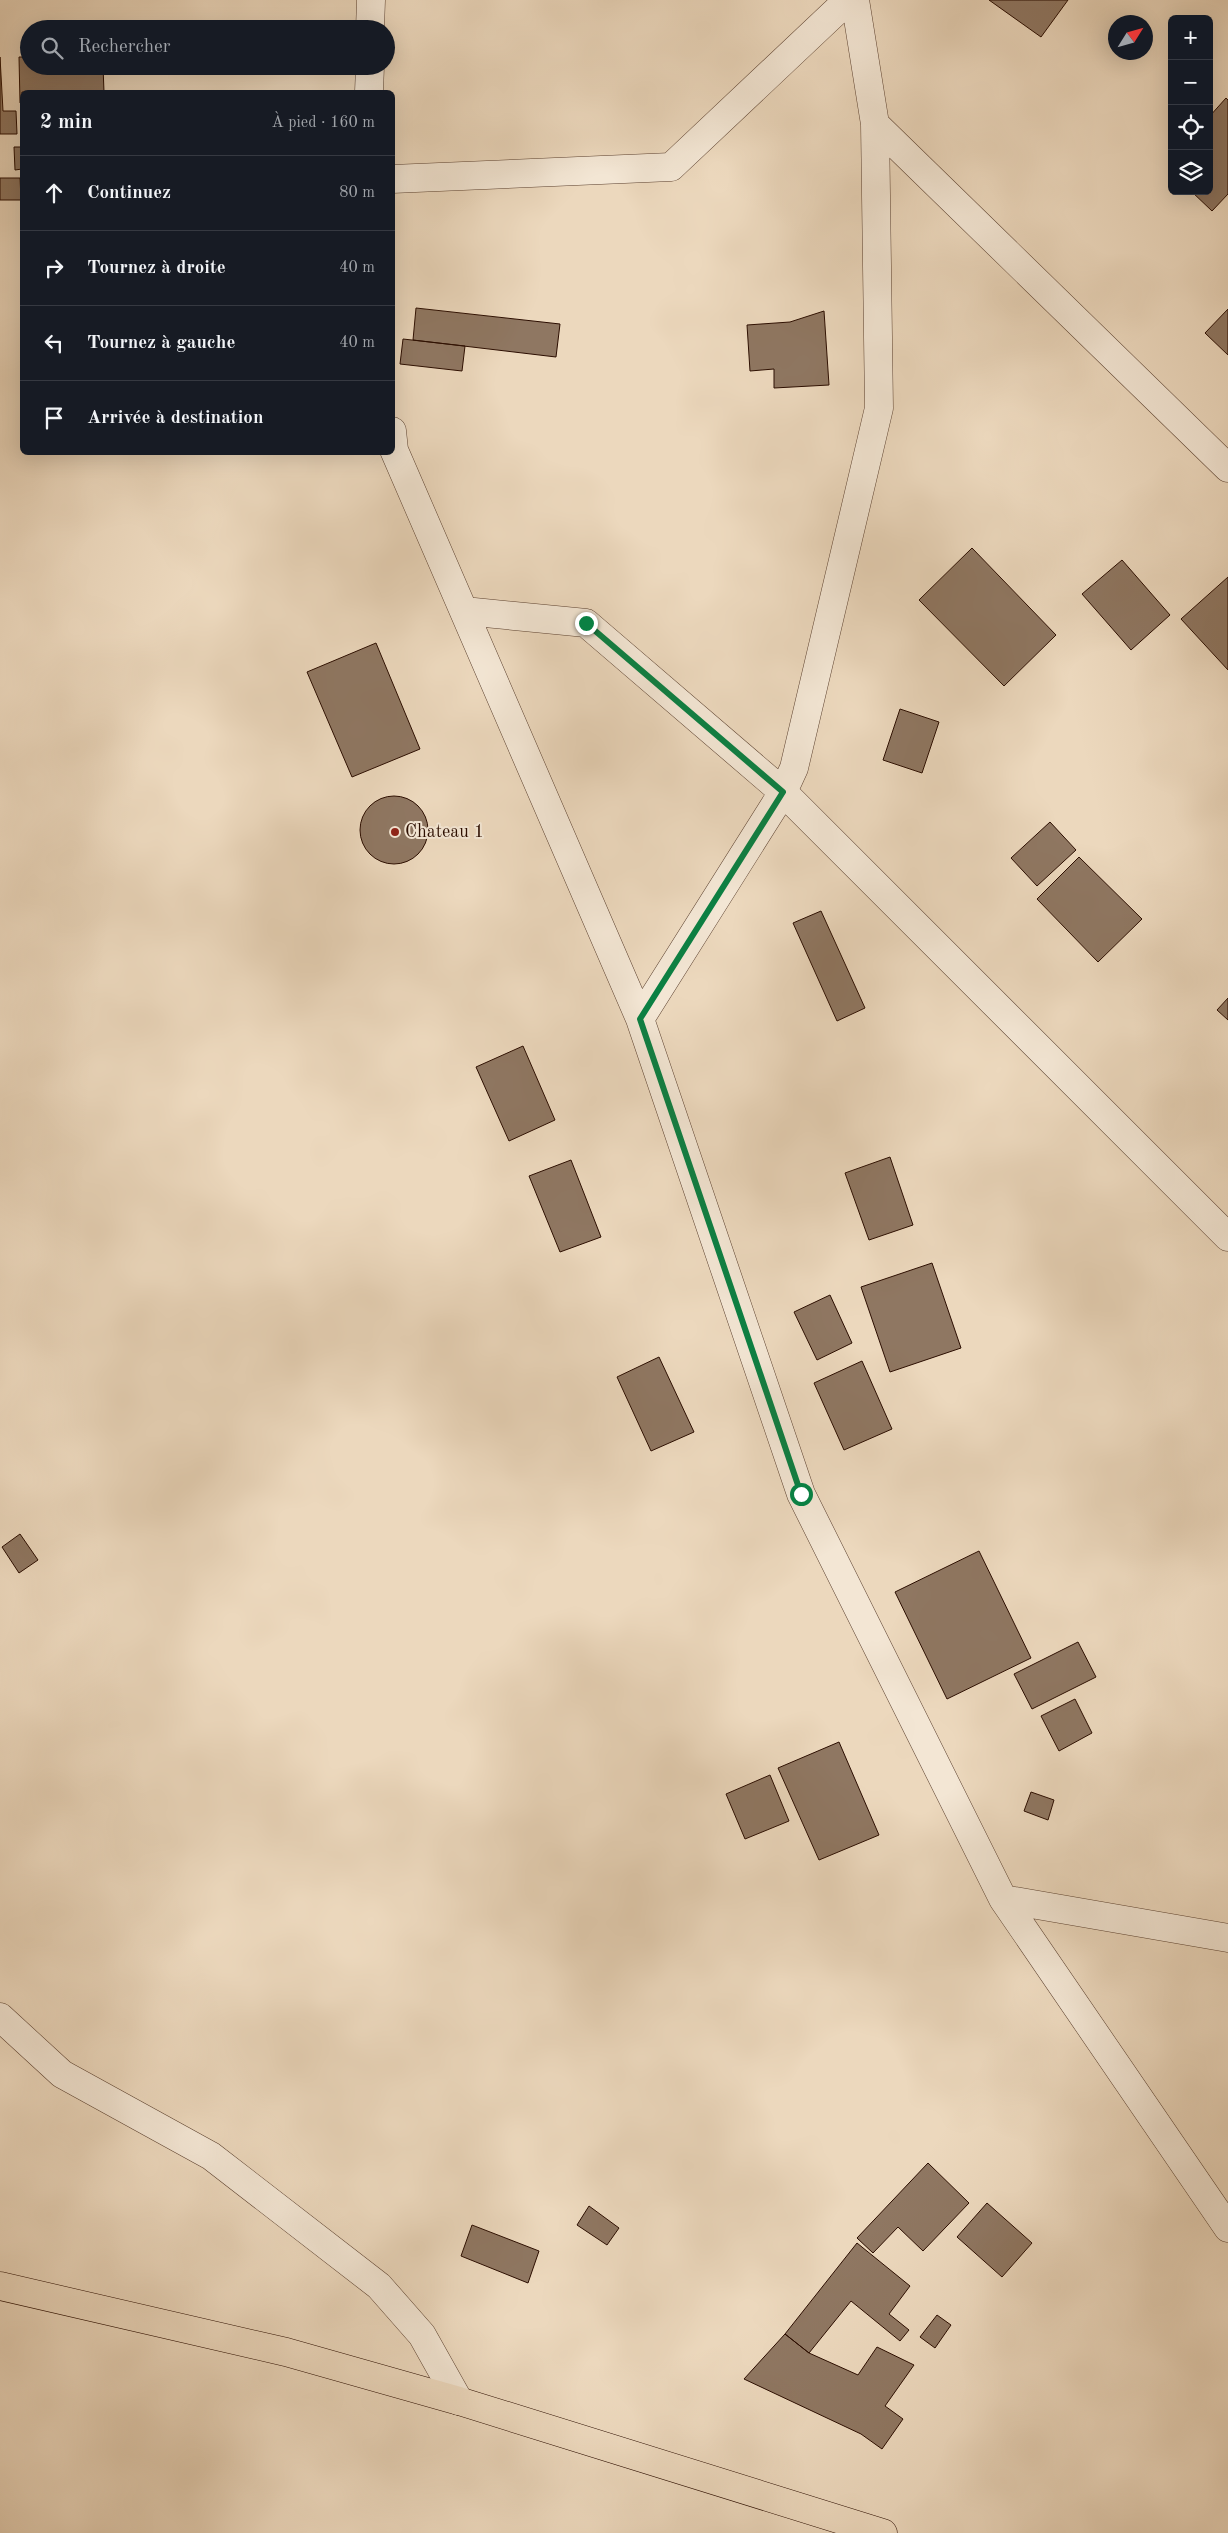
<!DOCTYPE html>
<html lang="fr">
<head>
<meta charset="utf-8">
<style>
  body { margin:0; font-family:"Old Standard TT",serif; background:#20242c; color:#f1f3f6 }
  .controls { position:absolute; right:15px; top:15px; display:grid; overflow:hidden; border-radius:8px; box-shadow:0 5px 20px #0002 }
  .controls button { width:45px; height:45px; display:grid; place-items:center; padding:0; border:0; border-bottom:1px solid #363941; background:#171b24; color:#f1f3f6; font:25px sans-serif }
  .compass { position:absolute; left:1108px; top:15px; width:45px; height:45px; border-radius:50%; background:#171b24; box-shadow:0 5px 20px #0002; rotate:53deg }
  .stop { position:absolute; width:15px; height:15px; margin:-11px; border:4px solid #0b8043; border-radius:50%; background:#fff }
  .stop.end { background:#0b8043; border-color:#fff; box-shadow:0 1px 5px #0008 }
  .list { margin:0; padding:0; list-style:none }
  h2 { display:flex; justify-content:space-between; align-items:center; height:65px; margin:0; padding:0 20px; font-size:21px }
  h2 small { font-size:16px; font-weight:400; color:#9ea1a6 }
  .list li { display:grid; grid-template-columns:32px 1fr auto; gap:15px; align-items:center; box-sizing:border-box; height:75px; padding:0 20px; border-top:1px solid #363941 }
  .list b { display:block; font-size:19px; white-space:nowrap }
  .list em { font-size:16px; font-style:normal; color:#9ea1a6 }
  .icon { flex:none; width:28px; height:28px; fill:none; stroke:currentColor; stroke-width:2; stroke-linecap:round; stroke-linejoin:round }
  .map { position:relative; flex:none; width:1228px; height:2533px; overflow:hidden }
  .search { position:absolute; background:#171b24; box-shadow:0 5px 20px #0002; left:20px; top:20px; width:375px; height:55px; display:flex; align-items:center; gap:12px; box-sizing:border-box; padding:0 18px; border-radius:28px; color:#9ea1a6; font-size:19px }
  .panel { position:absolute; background:#171b24; box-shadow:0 5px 20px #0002; left:20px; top:90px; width:375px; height:365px; border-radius:8px }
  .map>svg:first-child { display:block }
  .building { fill:#8f7762; stroke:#2b0d00 }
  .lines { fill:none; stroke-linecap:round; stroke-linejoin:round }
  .minor-casing { stroke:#5b402f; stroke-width:29 }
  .trunk-casing { stroke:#2b0d00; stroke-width:29 }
  .minor { stroke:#f3e6d4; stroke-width:28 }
  .trunk { stroke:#ecd8bd; stroke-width:28 }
  .route { stroke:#0b8043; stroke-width:6 }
  .poi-dot { fill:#8f2418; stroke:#f3e6d4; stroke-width:2 }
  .labels { text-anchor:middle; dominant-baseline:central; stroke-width:4; stroke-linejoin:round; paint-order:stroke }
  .poi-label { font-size:18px; fill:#2b0d00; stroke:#f3e6d4; text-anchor:start }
</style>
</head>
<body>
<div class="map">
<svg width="1228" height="2533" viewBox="0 0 1228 2533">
  <rect width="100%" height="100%" fill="#ecd8bd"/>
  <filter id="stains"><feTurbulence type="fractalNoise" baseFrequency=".004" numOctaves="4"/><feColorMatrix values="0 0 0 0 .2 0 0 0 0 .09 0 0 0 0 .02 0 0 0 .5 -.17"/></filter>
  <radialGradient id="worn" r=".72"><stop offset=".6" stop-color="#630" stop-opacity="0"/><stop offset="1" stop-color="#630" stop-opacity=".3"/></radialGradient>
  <path class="building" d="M989,0H1068L1041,37Z
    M0,57L3,111H16L17,134H0Z
    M19,57H29V66H103L104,92H22V103H20Z
    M1226,98L1228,100V194L1212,211L1191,191H1209V117Z
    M14,147H22V169L15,170Z
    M0,178H20L21,200H0Z
    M416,308L560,324L556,357L413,340Z
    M1228,309V355L1205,333Z
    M824,311L829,385L774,388V369L750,371L747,325L790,322Z
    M403,339L465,346L462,371L400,364Z
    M972,548L1056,635L1004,686L919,600Z
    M1122,560L1170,615L1131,650L1082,594Z
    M1228,577V670L1181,619Z
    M376,643L420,749L352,777L307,672Z
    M900,709L939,722L922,773L883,760Z
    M360 830a34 34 0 1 1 68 0a34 34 0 1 1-68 0Z
    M1050,822L1076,850L1037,886L1011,858Z
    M1079,857L1142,919L1098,962L1037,899Z
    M821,911L865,1008L837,1021L793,923Z
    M1228,998V1020L1217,1010Z
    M523,1046L555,1120L509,1141L476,1067Z
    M890,1157L913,1225L869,1240L845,1173Z
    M571,1160L601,1237L560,1252L529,1176Z
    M932,1263L961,1348L890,1372L861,1287Z
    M830,1295L852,1343L817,1360L794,1312Z
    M659,1357L694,1432L651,1451L617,1377Z
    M862,1361L892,1429L844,1450L814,1383Z
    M20,1534L38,1560L19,1573L2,1547Z
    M979,1551L1031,1658L947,1699L895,1592Z
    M1078,1642L1096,1677L1032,1709L1014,1674Z
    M1075,1699L1092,1733L1059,1751L1041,1716Z
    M839,1742L879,1835L819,1860L778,1768Z
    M770,1775L789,1821L745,1839L726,1794Z
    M1031,1792L1054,1800L1048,1820L1024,1811Z
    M928,2163L969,2203L923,2251L898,2227L873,2253L857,2238Z
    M987,2203L1032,2243L1002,2277L957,2237Z
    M589,2206L619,2228L607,2245L577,2225Z
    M472,2225L539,2251L528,2283L461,2256Z
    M857,2243L910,2286L889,2314L909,2330L900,2341L851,2301L809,2353L785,2334Z
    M937,2315L951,2325L935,2348L920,2337Z
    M785,2334L809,2353L858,2375L877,2347L914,2365L885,2406L903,2419L882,2449L861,2434L744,2379Z"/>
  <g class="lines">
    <g class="minor-casing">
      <path id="minor" d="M370,29L371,0
        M369,92L370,66
        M875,124L1228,468
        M392,179L671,167L848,0
        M392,431L394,450L640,1019L801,1494L1003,1899L1228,2228
        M464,611L586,623L783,792L1228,1237
        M640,1019L783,792L794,768L879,408L875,124L855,0
        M1003,1899L1228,1938
        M0,2017L62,2074L211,2156L379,2286L422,2335L459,2401"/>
    </g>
    <g class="trunk-casing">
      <path id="trunk" d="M0,2286L286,2352L459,2401L883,2533"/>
    </g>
    <use href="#minor" class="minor"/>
    <use href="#trunk" class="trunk"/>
  </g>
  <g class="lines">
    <path class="route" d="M586,623L783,792L640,1019L801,1494"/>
  </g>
  <circle class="poi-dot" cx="395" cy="832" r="5"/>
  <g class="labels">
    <g class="poi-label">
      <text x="405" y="832">Chateau 1</text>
    </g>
  </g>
  <rect width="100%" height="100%" filter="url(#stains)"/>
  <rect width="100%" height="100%" fill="url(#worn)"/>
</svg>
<div class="controls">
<button>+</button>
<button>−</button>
<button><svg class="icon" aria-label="locate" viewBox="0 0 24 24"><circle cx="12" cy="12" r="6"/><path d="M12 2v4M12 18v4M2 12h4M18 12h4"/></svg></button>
<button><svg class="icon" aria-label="layers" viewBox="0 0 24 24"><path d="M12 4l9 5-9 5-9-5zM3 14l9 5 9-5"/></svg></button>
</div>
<svg class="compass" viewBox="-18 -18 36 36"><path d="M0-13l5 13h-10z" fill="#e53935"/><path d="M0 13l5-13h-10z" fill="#9ea1a6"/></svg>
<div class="stop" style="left:801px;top:1494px"></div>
<div class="stop end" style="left:586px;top:623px"></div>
<div class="search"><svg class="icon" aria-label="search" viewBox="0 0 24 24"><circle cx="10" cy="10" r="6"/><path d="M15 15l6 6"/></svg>Rechercher</div>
<section class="panel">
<h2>2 min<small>À pied · 160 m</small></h2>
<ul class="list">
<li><svg class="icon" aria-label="ahead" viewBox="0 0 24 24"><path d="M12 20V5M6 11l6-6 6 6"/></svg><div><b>Continuez</b></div><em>80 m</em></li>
<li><svg class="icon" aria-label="right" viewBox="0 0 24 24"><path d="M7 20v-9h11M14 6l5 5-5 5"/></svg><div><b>Tournez à droite</b></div><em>40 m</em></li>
<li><svg class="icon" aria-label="left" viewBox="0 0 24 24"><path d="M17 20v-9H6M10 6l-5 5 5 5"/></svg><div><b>Tournez à gauche</b></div><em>40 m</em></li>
<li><svg class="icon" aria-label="arrive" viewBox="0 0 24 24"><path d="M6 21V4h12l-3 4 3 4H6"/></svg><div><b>Arrivée à destination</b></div></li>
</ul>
</section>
</div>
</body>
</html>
